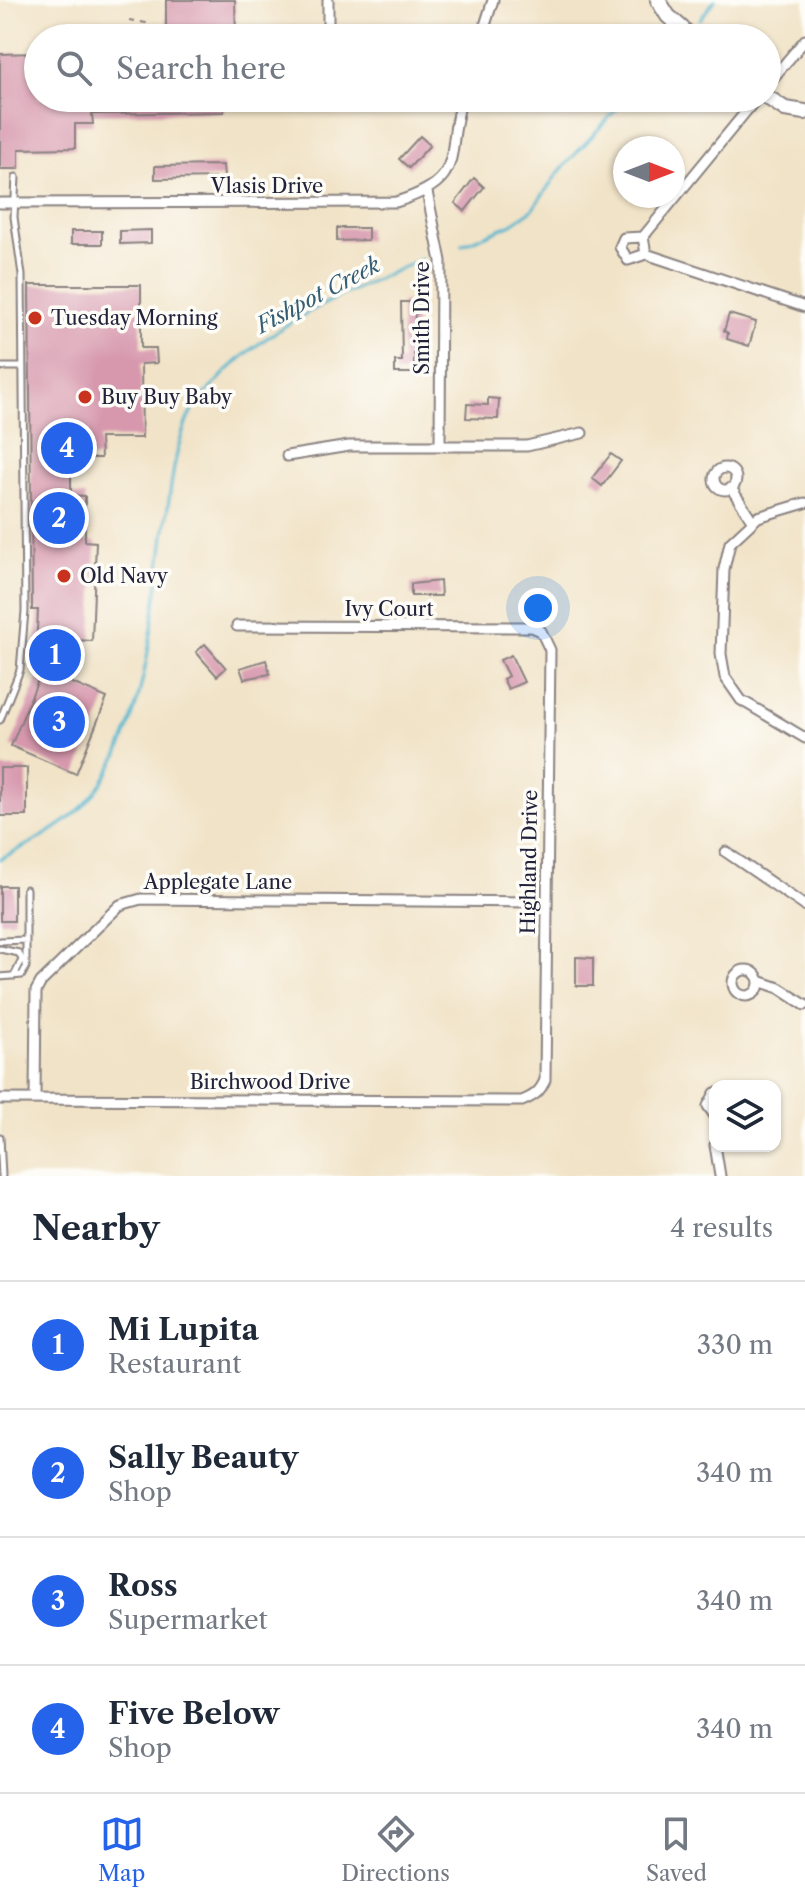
<!DOCTYPE html>
<html lang="en">
<head>
<meta charset="utf-8">
<style>
  body { margin:0; font-family:"Libre Caslon Text",serif; background:#f6f6f7; color:#1f2937 }
  .controls { position:absolute; right:24px; bottom:24px; display:grid; overflow:hidden; border-radius:16px; box-shadow:0 2px 6px #0004 }
  .controls button { width:72px; height:72px; display:grid; place-items:center; padding:0; border:0; border-bottom:2px solid #e0e1e3; background:#fff; color:#1f2937; font:40px sans-serif }
  .compass { position:absolute; left:613px; top:136px; width:72px; height:72px; border-radius:50%; background:#fff; box-shadow:0 2px 6px #0004; rotate:90deg }
  .you { position:absolute; left:538px; top:608px; width:28px; height:28px; margin:-20px; border:6px solid #fff; border-radius:50%; background:#1a73e8; box-shadow:0 0 0 12px #1a73e833 }
  .badge { display:grid; place-items:center; width:52px; height:52px; border-radius:50%; background:#2563eb; color:#fff; font-size:26px; font-weight:700 }
  .pin { position:absolute; translate:-50% -50%; border:4px solid #fff; box-shadow:0 2px 8px #0006 }
  .list { margin:0; padding:0; list-style:none }
  h2 { display:flex; justify-content:space-between; align-items:center; height:104px; margin:0; padding:0 32px; font-size:34px }
  h2 small { font-size:26px; font-weight:400; color:#747a83 }
  .list li { display:grid; grid-template-columns:52px 1fr auto; gap:24px; align-items:center; box-sizing:border-box; height:128px; padding:0 32px; border-top:2px solid #e0e1e3 }
  .list b { display:block; font-size:30px; white-space:nowrap }
  .list p { margin:0; font-size:26px; white-space:nowrap; color:#747a83 }
  .list em { font-size:26px; font-style:normal; color:#747a83 }
  .icon { flex:none; width:44px; height:44px; fill:none; stroke:currentColor; stroke-width:2; stroke-linecap:round; stroke-linejoin:round }
  .map { position:relative; flex:none; width:805px; height:1176px; overflow:hidden }
  .search { position:absolute; background:#fff; box-shadow:0 2px 6px #0004; left:24px; right:24px; top:24px; height:88px; display:flex; align-items:center; gap:20px; box-sizing:border-box; padding:0 28px; border-radius:44px; color:#747a83; font-size:30px }
  .sheet { height:616px; background:#fff }
  nav { display:flex; justify-content:space-around; align-items:center; box-sizing:border-box; height:112px; border-top:2px solid #e0e1e3; background:#fff; font-size:22px; color:#747a83 }
  nav a { display:grid; justify-items:center; gap:4px }
  nav .on { color:#2563eb }
  .map>svg:first-child { display:block }
  .lines { fill:none; stroke-linecap:round; stroke-linejoin:round }
  .stream { stroke:#50b5cf; stroke-width:3 }
  .building { fill:#d798ae }
  .lane-casing { stroke:#8a8281; stroke-width:9 }
  .street-casing { stroke:#8a8281; stroke-width:13 }
  .secondary-casing { stroke:#8a8281; stroke-width:18 }
  .path { stroke:#8a8281; stroke-width:2; stroke-dasharray:6 6; stroke-linecap:butt }
  .lane { stroke:#fff; stroke-width:5 }
  .street { stroke:#fff; stroke-width:9 }
  .secondary { stroke:#fff; stroke-width:14 }
  .poi-dot { fill:#c8321e; stroke:#fdfcf7; stroke-width:3 }
  .labels { text-anchor:middle; dominant-baseline:central; stroke-width:7; stroke-linejoin:round; paint-order:stroke }
  .street-label { font-size:20px; fill:#22223b; stroke:#fdfcf7 }
  .poi-label { font-size:20px; fill:#22223b; stroke:#fdfcf7; text-anchor:start }
  .water-label { font-size:22px; font-style:italic; fill:#345d76; stroke:#fdfcf7 }
</style>
</head>
<body>
<div class="map">
<svg width="805" height="1176" viewBox="0 0 805 1176">
  <rect width="100%" height="100%" fill="#fdfcf7"/>
  <filter id="ink" filterUnits="userSpaceOnUse"><feTurbulence type="fractalNoise" baseFrequency=".0125" numOctaves="2"/><feDisplacementMap in="SourceGraphic" scale="16" xChannelSelector="R" yChannelSelector="G"/><feConvolveMatrix kernelMatrix="1 2 1 2 8 2 1 2 1" color-interpolation-filters="sRGB"/></filter>
  <filter id="wash" filterUnits="userSpaceOnUse"><feTurbulence type="fractalNoise" baseFrequency=".006" numOctaves="4" result="noise"/><feDisplacementMap in="SourceGraphic" scale="32" xChannelSelector="R" yChannelSelector="G"/><feGaussianBlur stdDeviation="1.8" result="paint"/><feColorMatrix in="noise" values="0 0 0 0 0 0 0 0 0 0 0 0 0 0 0 0 0 1.4 0 .05"/><feComposite in="paint" operator="in"/></filter>
  <g filter="url(#wash)">
    <rect width="100%" height="100%" fill="#f1e3c7"/>
    <g class="lines">
      <path class="stream" d="M700,19L715,0
        M462,245L512,224L532,210L558,173L627,98
        M0,859C32,843 72,823 94,794C149,724 153,608 166,522C171,486 175,443 192,410C196,402 206,394 212,387C267,323 346,293 422,259"/>
    </g>
    <g id="blocks">
      <path class="building" d="M166,0H235L236,38H166Z
        M38,53V98H224V112L92,114L93,124H75V148L19,149V169H0V54Z
        M420,136L430,145L409,168L399,159Z
        M223,165L224,178L155,179V166Z
        M474,178L484,187L465,211L455,203Z
        M337,228H368V240L337,241Z
        M151,230V243L120,244V231Z
        M71,231H102V244H71Z
        M29,285H141V348H156L157,363L141,364L142,438H100L101,458H71V495L85,496V541L96,542L92,641L75,640V669L35,670L38,610H32Z
        M401,302H415L414,373H395V361H402Z
        M729,314L756,322L749,346L727,339L728,333L724,331Z
        M488,398L499,399L498,419L466,418L467,404L488,405Z
        M611,454L621,461L602,486L592,478Z
        M440,581L441,596H411V584Z
        M205,644L226,668L217,676L196,652Z
        M511,655L524,682L508,689L503,679L508,676L500,660Z
        M266,660L270,674L244,679L240,668Z
        M42,670L107,698L76,774L11,746Z
        M0,768H27V816H0Z
        M0,886H14V921H0Z
        M576,957L593,958V986H576Z"/>
    </g>
  </g>
  <g filter="url(#ink)">
    <use href="#blocks" fill-opacity="0" stroke="#8a8281" stroke-width="2"/>
    <g class="lines">
      <g class="lane-casing">
        <path id="lane" d="M0,367H22
          M0,720L20,670L25,611L22,275L14,217L16,177
          M0,941L26,940V889
          M0,949L19,953L22,960L14,976
          M0,977L22,975L26,967V940
          M0,1137L2,1176"/>
      </g>
      <g class="street-casing">
        <path id="street" d="M328,0V38
          M481,38L493,0
          M767,85L805,40
          M427,192L441,261L440,445
          M0,203L396,202C469,179 444,156 462,98
          M643,237L624,238L620,247L628,260L646,254
          M646,254L643,237L757,98
          M646,254L805,307
          M287,456L349,446H527L582,433
          M714 479a11 11 0 1 1 22 0a11 11 0 1 1-22 0Z
          M731,488L752,520
          M805,503L758,517L730,543L724,569L721,654L725,677L741,700L805,738
          M726,852L805,906
          M733 983a13 13 0 1 1 26 0a13 13 0 1 1-26 0Z
          M759,981L779,988L805,1005
          M715,1093L708,1106L715,1116
          M0,1099L522,1101C534,1096 540,1092 545,1080L550,650L541,631L532,627L237,626
          M35,1099L36,991L41,982L120,905L141,899L547,902
          M715,1145L720,1176"/>
      </g>
      <g class="secondary-casing">
        <path id="secondary" d="M658,0L668,16L693,38
          M767,97L785,109L805,112"/>
      </g>
      <path class="path" d="M129,20L146,23L148,38"/>
      <use href="#lane" class="lane"/>
      <use href="#street" class="street"/>
      <use href="#secondary" class="secondary"/>
    </g>
  </g>
  <g class="poi-dot">
    <circle cx="35" cy="318" r="8"/>
    <circle cx="85" cy="397" r="8"/>
    <circle cx="64" cy="576" r="8"/>
  </g>
  <g class="labels">
    <g class="street-label">
      <text x="267" y="186">Vlasis Drive</text>
      <text transform="translate(422 318) rotate(-90)">Smith Drive</text>
      <text x="389" y="609">Ivy Court</text>
      <text transform="translate(529 862) rotate(-89)">Highland Drive</text>
      <text x="218" y="882">Applegate Lane</text>
      <text x="270" y="1082">Birchwood Drive</text>
    </g>
    <g class="poi-label">
      <text x="51" y="318">Tuesday Morning</text>
      <text x="101" y="397">Buy Buy Baby</text>
      <text x="80" y="576">Old Navy</text>
    </g>
    <g class="water-label">
      <text transform="translate(318 295) rotate(-28)">Fishpot Creek</text>
    </g>
  </g>
</svg>
<div class="controls">
<button><svg class="icon" aria-label="layers" viewBox="0 0 24 24"><path d="M12 4l9 5-9 5-9-5zM3 14l9 5 9-5"/></svg></button>
</div>
<svg class="compass" viewBox="-18 -18 36 36"><path d="M0-13l5 13h-10z" fill="#e53935"/><path d="M0 13l5-13h-10z" fill="#747a83"/></svg>
<div class="you"></div>
<div class="pin badge" style="left:55px;top:655px">1</div>
<div class="pin badge" style="left:59px;top:518px">2</div>
<div class="pin badge" style="left:59px;top:722px">3</div>
<div class="pin badge" style="left:67px;top:448px">4</div>
<div class="search"><svg class="icon" aria-label="search" viewBox="0 0 24 24"><circle cx="10" cy="10" r="6"/><path d="M15 15l6 6"/></svg>Search here</div>
</div>
<section class="sheet">
<h2>Nearby<small>4 results</small></h2>
<ul class="list">
<li><span class="badge">1</span><div><b>Mi Lupita</b><p>Restaurant</p></div><em>330 m</em></li>
<li><span class="badge">2</span><div><b>Sally Beauty</b><p>Shop</p></div><em>340 m</em></li>
<li><span class="badge">3</span><div><b>Ross</b><p>Supermarket</p></div><em>340 m</em></li>
<li><span class="badge">4</span><div><b>Five Below</b><p>Shop</p></div><em>340 m</em></li>
</ul>
</section>
<nav>
<a class="on"><svg class="icon" aria-label="map" viewBox="0 0 24 24"><path d="M3 6l6-2 6 2 6-2v14l-6 2-6-2-6 2zM9 4v14M15 6v14"/></svg>Map</a>
<a><svg class="icon" aria-label="directions" viewBox="0 0 24 24"><path d="M12 3l9 9-9 9-9-9zM9 14v-3h6M13 9l2 2-2 2"/></svg>Directions</a>
<a><svg class="icon" aria-label="saved" viewBox="0 0 24 24"><path d="M7 4h10v16l-5-4-5 4z"/></svg>Saved</a>
</nav>
</body>
</html>
